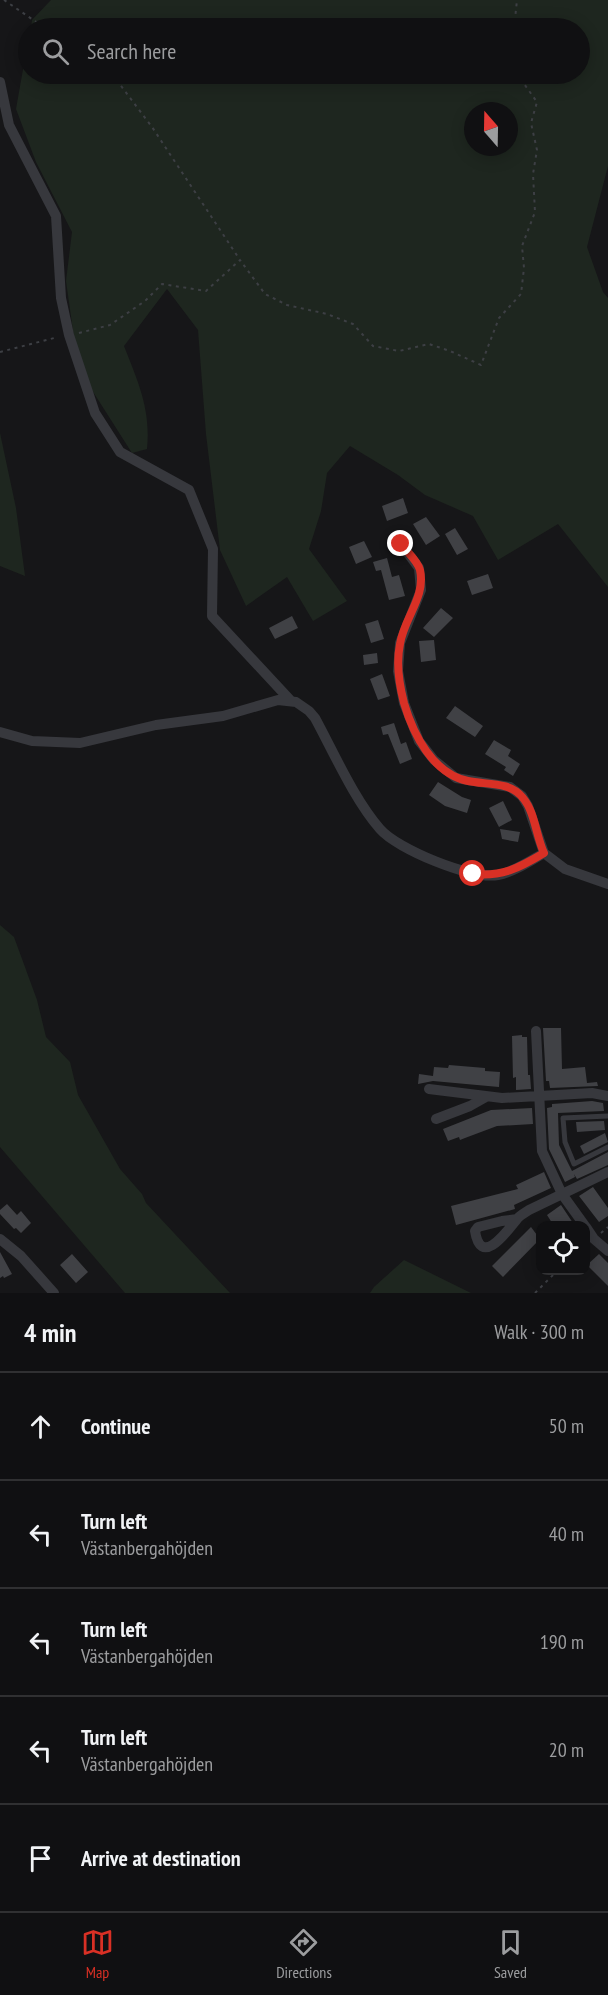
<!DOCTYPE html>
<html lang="en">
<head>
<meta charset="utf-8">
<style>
  body { margin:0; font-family:"PT Sans Narrow",sans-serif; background:#19191b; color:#f1f3f6 }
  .controls { position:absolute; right:18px; bottom:18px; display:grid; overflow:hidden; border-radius:12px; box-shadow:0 3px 15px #0003 }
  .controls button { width:54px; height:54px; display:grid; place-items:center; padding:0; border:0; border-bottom:2px solid #303032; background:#101012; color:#f1f3f6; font:30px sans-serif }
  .compass { position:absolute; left:464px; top:102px; width:54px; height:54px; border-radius:50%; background:#101012; box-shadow:0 3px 15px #0003; rotate:340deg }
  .stop { position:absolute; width:18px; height:18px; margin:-14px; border:4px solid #d93025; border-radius:50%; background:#fff }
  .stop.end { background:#d93025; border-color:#fff; box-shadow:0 2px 6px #0008 }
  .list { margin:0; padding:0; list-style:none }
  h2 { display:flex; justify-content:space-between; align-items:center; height:78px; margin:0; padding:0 24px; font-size:26px }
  h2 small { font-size:20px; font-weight:400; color:#9c9d9f }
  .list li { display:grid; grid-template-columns:39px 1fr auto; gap:18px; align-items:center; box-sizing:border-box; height:108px; padding:0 24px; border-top:2px solid #303032 }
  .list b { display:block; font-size:22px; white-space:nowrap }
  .list p { margin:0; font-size:20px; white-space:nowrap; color:#9c9d9f }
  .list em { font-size:20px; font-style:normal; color:#9c9d9f }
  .icon { flex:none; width:33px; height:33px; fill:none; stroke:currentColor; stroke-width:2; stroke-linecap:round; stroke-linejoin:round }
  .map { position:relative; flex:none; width:608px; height:1293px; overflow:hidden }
  .search { position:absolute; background:#101012; box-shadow:0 3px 15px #0003; left:18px; right:18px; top:18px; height:66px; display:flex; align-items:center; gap:15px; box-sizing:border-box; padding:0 21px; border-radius:33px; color:#9c9d9f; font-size:22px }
  .sheet { height:618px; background:#101012 }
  nav { display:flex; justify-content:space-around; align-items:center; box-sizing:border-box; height:84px; border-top:2px solid #303032; background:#101012; font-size:16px; color:#9c9d9f }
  nav a { display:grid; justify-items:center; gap:3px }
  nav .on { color:#d93025 }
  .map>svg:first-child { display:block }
  .green { fill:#1e261f; fill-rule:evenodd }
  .building { fill:#404145 }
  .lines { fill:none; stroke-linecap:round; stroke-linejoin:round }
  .path { stroke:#3d3f44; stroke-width:2; stroke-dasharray:3 4.5; stroke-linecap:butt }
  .service { stroke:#37383d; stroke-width:5 }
  .minor { stroke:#37383d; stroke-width:10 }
  .route { stroke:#d93025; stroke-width:8 }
</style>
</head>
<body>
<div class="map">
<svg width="608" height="1293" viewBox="0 0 608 1293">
  <rect width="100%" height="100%" fill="#161618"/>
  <path class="green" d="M51,0H608V166L587,247L603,292L608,298V587L558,524L498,560L473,516L425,495L398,475L350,446L327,473L321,511L309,549L347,601L313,621L287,577L246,606L220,550L206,434L198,330L167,289L124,346C138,382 151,409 147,449L132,453L90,387L75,345L66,281L72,232L36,162L16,109L28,41V74H580V28H31L32,20ZM473,111H509V147H473Z
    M0,433L16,508L25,576L0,566Z
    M0,925L14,937L37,1000L46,1037L70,1062L78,1095L120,1169L142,1194L146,1203L230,1293H125L0,1147Z
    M404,1260L471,1293H370L374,1287Z"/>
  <path class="building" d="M403,498L408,513L387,521L382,506Z
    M426,517L440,536L426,545L413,524Z
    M455,528L468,549L457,555L445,534Z
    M364,541L372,557L356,564L349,547Z
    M387,558L392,577L399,575L405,596L389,600L381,570L376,571L373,562Z
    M488,574L493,588L472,595L467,581Z
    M441,608L453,618L434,637L423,628Z
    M292,616L298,628L275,639L269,628Z
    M378,620L384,639L371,643L365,624Z
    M434,640L436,660L421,662L419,641Z
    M377,653L378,663L364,665L363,655Z
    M382,674L390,696L378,700L370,679Z
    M455,706L483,726L475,737L446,718Z
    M394,723L401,744L406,742L412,759L400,764L388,734L383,735L381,727Z
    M494,740L511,750L508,756L520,764L513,776L504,770L506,767L485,754Z
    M438,782L462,797L471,800L467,813L445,806L429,795Z
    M503,801L512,820L499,827L489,808Z
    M500,829L520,832L518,842L502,839Z
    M543,1028H561L562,1069L585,1067L587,1083L597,1082L598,1086L550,1088L549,1081H546Z
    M522,1035V1037H527L528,1075H530L531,1089L516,1090V1077L513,1078L512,1036Z
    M449,1065L485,1068V1071L500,1072L499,1087L433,1081L418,1084L419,1074L433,1076L434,1067L448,1068Z
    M592,1101L603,1103L604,1111L558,1113L559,1145L572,1171L608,1152V1165L577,1179L574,1174L575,1177L565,1182L549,1149L547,1108L552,1107V1104Z
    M532,1108L533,1124L497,1126L465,1138L460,1140L459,1137L448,1141L443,1129L491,1110Z
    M604,1121L605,1130L577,1132L576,1122Z
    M605,1133L608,1142L584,1154L580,1146Z
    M544,1172L551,1188L514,1205L515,1209L456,1225L451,1206L518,1189L516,1185Z
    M593,1187L608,1208V1216L599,1222L579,1196Z
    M7,1204L17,1215L21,1211L31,1223L21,1233L16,1228L14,1229L0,1214V1210Z
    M561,1205L575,1226H554L547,1215Z
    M531,1227L540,1239L503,1277L492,1266Z
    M0,1252L12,1274L4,1278L3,1276L0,1278Z
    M72,1254L88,1272L76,1283L60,1265Z
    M599,1254L608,1263V1286L587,1265Z"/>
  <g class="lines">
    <path class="path" d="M4,0L45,28
      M511,28L515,19L517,0
      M112,74L152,127L240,260
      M79,333L110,325L145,301L162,284L206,291L240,260L265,294L287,305L327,314L353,324L373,346L399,351L429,344L450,351L481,365L499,318L521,294L524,268L522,246L535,212L533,174L537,150L531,123L537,102L517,74
      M0,352L58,337
      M601,1233L608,1227
      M535,1293L558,1270"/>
    <path class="service" d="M608,1116L563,1118L565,1142L574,1164L608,1147"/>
    <path class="minor" d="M0,82L9,125L56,216L61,298L69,335L95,413L120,452L189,490L213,549L212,616L291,701
      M401,544L419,568L421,590L400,643L398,671L404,703L419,741L434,760L456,778L510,787L522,796L528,806L544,853L565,869L608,884
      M0,732L32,741L80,743L156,725L223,716L278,700L296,702L309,711L315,718C334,753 354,799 380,829C397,849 472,880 498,875C514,872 530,861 544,853
      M536,1031L542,1151L562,1194L585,1226
      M429,1089L502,1098L592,1093L608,1096
      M436,1119L470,1106L486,1097
      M517,1219L502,1221L478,1227L475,1231C481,1269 508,1230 517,1219C520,1215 525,1213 529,1210L608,1172
      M586,1227L594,1239L608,1251
      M0,1239L21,1256L54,1293"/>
  </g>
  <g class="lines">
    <path class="route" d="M401,544C406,551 418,561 420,570C426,597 404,618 400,644C396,663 399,684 404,703C413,734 433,774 468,781C486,785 510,781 523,798C535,812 536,836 544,853C519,868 502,877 473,874"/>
  </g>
</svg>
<div class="controls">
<button><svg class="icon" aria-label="locate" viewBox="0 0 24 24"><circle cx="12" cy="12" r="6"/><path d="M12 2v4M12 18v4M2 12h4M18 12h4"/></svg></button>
</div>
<svg class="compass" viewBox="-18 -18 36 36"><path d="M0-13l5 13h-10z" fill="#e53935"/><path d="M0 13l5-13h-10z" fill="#9c9d9f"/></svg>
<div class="stop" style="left:473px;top:874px"></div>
<div class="stop end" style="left:401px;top:544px"></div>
<div class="search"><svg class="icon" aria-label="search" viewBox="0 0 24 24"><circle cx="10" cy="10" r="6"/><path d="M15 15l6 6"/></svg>Search here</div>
</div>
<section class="sheet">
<h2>4 min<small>Walk · 300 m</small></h2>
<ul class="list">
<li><svg class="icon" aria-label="ahead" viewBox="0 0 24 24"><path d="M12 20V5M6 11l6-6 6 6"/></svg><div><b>Continue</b></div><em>50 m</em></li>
<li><svg class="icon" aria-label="left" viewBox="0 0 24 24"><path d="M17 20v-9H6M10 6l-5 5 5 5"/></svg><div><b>Turn left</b><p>Västanbergahöjden</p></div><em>40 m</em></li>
<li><svg class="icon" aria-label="left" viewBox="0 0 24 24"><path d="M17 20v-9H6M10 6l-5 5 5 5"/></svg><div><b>Turn left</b><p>Västanbergahöjden</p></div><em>190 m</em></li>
<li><svg class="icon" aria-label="left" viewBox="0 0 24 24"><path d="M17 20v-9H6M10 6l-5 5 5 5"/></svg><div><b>Turn left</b><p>Västanbergahöjden</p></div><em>20 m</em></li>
<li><svg class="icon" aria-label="arrive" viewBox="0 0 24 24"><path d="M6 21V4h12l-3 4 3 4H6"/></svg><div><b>Arrive at destination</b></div></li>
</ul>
</section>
<nav>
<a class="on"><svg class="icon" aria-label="map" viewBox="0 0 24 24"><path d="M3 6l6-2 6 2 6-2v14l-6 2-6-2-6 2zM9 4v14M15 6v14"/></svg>Map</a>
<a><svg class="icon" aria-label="directions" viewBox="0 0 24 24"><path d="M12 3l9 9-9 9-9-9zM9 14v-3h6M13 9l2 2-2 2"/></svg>Directions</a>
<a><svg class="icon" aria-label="saved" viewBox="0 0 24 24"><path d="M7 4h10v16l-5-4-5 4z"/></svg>Saved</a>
</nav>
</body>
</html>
